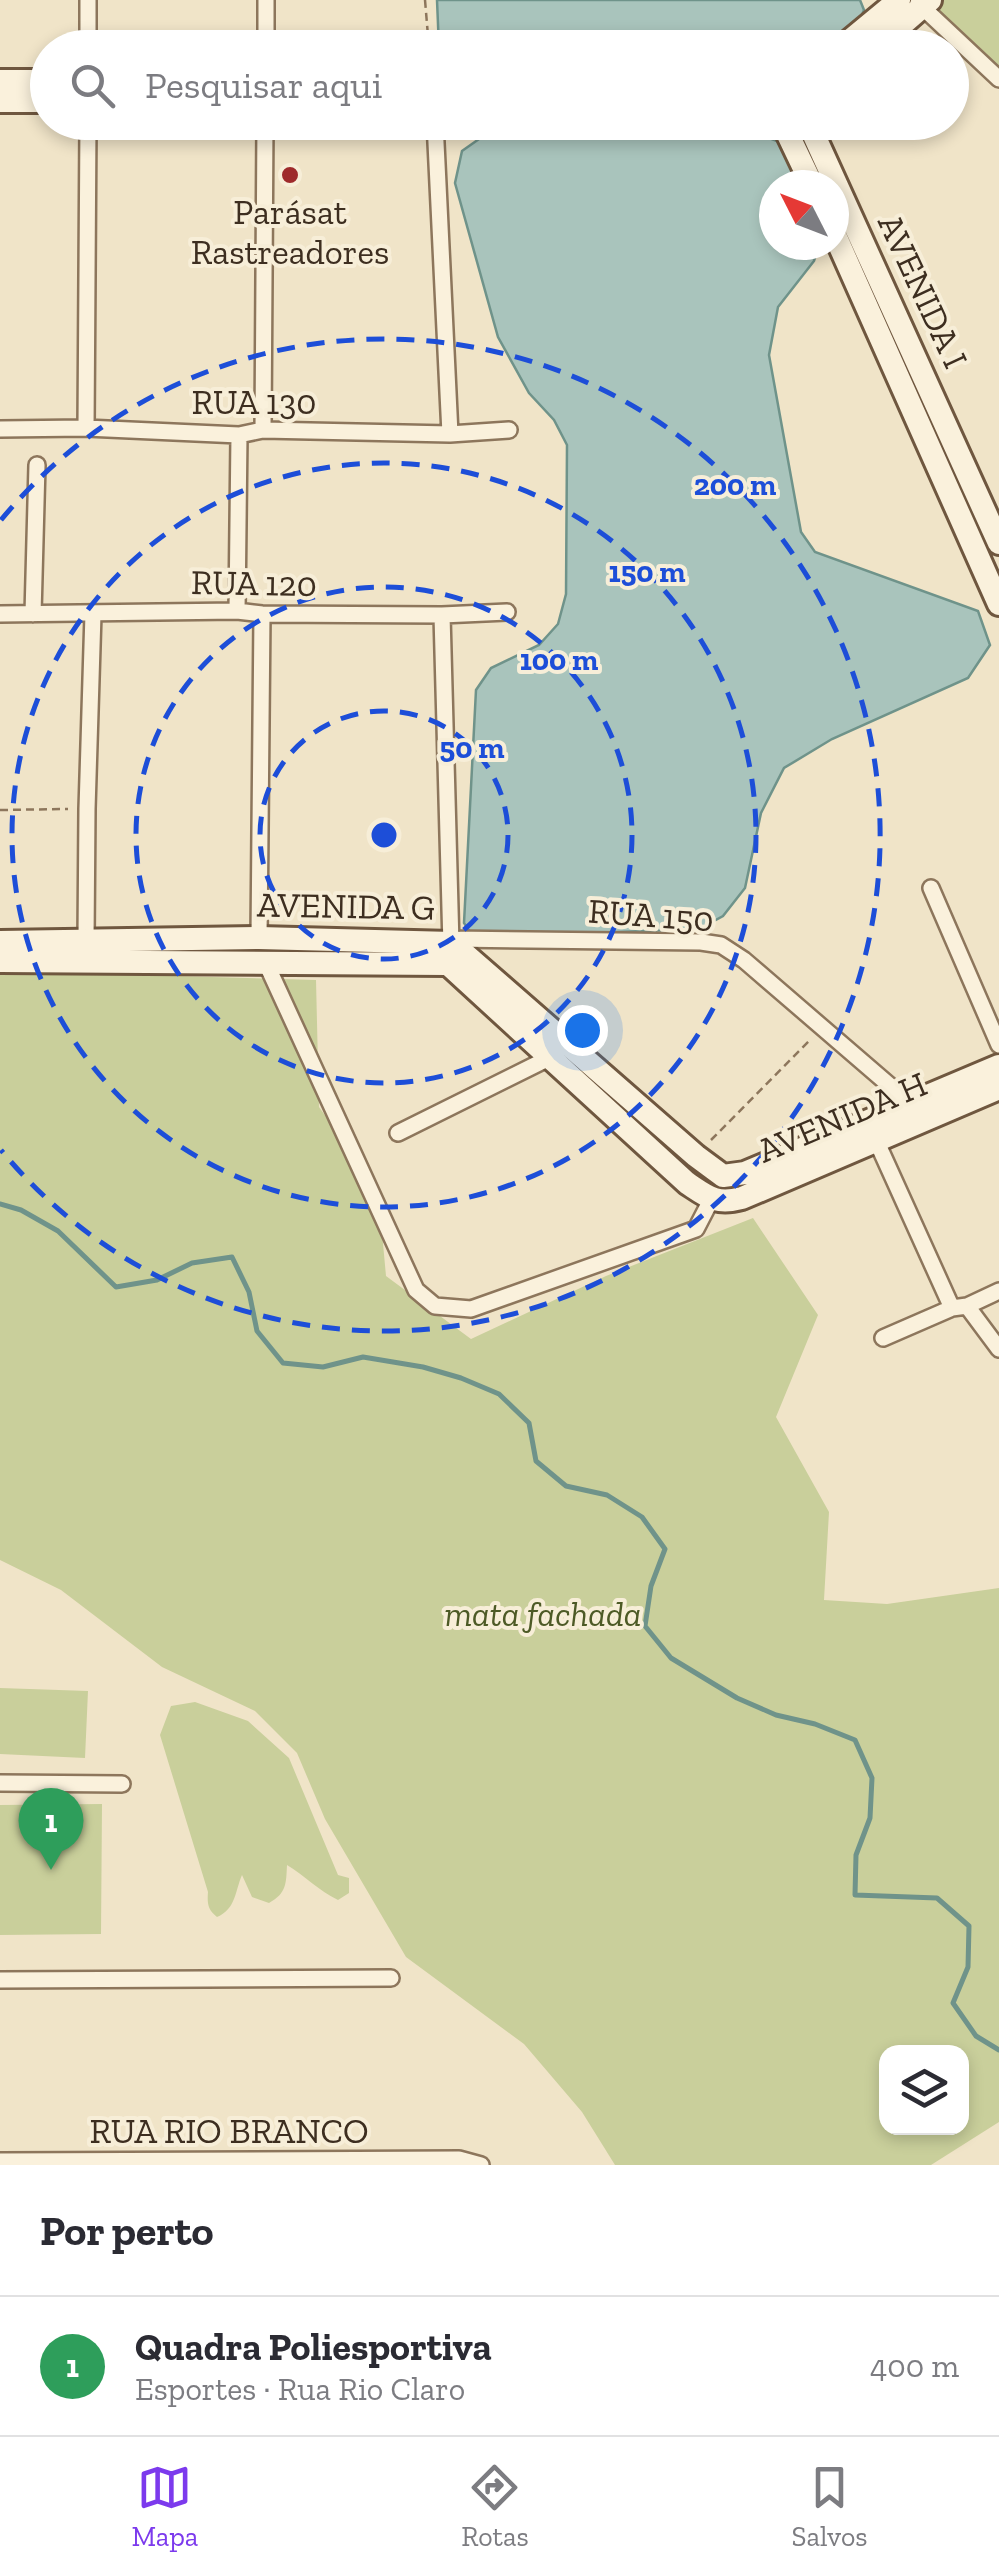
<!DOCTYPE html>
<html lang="pt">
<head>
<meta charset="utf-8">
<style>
  body { margin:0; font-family:"Zilla Slab",serif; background:#f7f7f7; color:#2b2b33 }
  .controls { position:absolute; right:30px; bottom:30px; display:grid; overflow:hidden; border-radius:20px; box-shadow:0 5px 15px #0003 }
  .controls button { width:90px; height:90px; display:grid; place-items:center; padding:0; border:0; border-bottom:2px solid #e1e1e2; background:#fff; color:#2b2b33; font:50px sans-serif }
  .compass { position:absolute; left:759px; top:170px; width:90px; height:90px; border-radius:50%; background:#fff; box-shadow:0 5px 15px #0003; rotate:312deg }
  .you { position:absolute; left:582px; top:1030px; width:35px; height:35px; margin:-25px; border:8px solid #fff; border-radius:50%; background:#1a73e8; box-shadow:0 0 0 15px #1a73e833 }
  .badge { display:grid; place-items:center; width:65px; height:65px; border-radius:50%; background:#7c3aed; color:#fff; font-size:32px; font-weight:700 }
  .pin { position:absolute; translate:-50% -82px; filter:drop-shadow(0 2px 5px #0008) }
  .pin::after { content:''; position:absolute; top:52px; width:35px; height:30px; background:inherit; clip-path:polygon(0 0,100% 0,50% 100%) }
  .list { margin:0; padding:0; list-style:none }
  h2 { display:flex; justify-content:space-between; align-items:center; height:130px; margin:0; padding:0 40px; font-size:42px }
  h2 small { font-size:32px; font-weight:400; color:#7c7c81 }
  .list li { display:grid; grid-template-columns:65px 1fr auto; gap:30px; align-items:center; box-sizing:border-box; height:140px; padding:0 40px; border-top:2px solid #e1e1e2 }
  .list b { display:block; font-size:38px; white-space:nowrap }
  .list p { margin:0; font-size:32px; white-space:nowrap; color:#7c7c81 }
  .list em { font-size:32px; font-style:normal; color:#7c7c81 }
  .icon { flex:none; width:55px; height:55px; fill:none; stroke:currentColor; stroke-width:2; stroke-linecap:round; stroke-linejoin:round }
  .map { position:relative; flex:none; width:999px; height:2165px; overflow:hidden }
  .search { position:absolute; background:#fff; box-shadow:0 5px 15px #0003; left:30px; right:30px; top:30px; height:110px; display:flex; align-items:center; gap:25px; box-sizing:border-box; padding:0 35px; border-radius:55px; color:#7c7c81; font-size:38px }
  .sheet { height:270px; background:#fff }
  nav { display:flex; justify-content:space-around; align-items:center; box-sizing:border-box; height:140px; border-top:2px solid #e1e1e2; background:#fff; font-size:28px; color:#7c7c81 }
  nav a { display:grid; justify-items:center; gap:5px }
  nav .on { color:#7c3aed }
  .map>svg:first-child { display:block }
  .green { fill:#c9cf9b; fill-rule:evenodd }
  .water { fill:#a9c4bc; stroke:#6f938a; stroke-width:2.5 }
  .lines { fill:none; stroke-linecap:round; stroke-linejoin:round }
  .stream { stroke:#6f938a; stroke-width:5 }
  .street-casing { stroke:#8d765c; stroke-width:20 }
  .secondary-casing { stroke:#6f573f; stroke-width:28 }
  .path { stroke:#8d765c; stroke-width:2.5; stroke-dasharray:8 5; stroke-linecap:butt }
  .street { stroke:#faf1dc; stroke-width:15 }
  .secondary { stroke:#faf1dc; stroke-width:22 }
  .ring { fill:none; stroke:#1d4ed8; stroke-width:5; stroke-dasharray:18 12 }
  .poi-dot { fill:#9e2a2b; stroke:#f7eed8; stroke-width:4 }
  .labels { text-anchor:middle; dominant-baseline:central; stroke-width:8; stroke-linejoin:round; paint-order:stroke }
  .poi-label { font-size:35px; fill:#3d2e20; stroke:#f7eed8 }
  .street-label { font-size:35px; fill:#3d2e20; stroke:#f7eed8 }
  .park-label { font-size:35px; font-style:italic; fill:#4d5a26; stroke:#f7eed8 }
  .centre { fill:#1d4ed8; stroke:#f7eed8; stroke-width:5 }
  .ring-label { font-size:30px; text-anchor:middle; font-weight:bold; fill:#1d4ed8; stroke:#f7eed8; stroke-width:8; stroke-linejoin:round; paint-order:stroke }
</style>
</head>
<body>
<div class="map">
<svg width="999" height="2165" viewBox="0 0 999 2165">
  <rect width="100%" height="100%" fill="#f0e4c8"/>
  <path class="green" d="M940,0H999V77L934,7Z
    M0,971L316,980L319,1107L378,1189L386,1276L471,1339L606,1276L753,1218L818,1315L776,1417L829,1512L824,1600L887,1604L999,1588V2122L931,2165H615L582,2112L524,2044L406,1957L325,1819L297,1753L255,1711L162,1667L61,1590L0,1560ZM886,2052H962V2128H886Z
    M0,1688L88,1691L85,1758L0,1754Z
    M195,1702L248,1721L289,1758L338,1875L349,1878V1893L338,1900C319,1891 305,1876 287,1865C286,1883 287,1893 269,1903L252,1897L242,1875C235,1891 236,1909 217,1917C208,1910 207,1904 208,1892L160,1735L171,1706Z
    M102,1804L101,1934L0,1935V1805Z"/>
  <path class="water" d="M437,0H860L864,10L860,19L829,47L439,48Z
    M745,129L777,141L796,169L802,185H774V245H819L814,261L778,307L769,355L801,532L815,552L978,611L990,645L968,678L832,739L784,768L761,813L745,888L723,916L699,929L478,937L470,932L464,923L476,690L491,668L539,645L558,624L566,594L567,445L554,420L529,393L498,337L455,183L462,151L489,132Z"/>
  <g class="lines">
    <path class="stream" d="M0,1204L21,1210L58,1231L116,1287L157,1280L192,1263L232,1257L249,1292L257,1331L283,1363L323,1367L363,1357L423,1367L461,1378L499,1394L529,1423L536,1461L566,1486L607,1495L642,1517L665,1549L651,1586L645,1626L671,1658L737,1698L776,1715L815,1724L855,1740L872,1778L870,1818L856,1855L855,1895L937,1898L969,1926L968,1967L953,2003L976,2036L999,2050"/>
    <g class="street-casing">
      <path id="street" d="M918,3L999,79
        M88,48V0
        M266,48V0
        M435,122L450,434
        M86,428L88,122
        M0,429L86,428L239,435L263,430L450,434L509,430
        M263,430L265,122
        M237,611L239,435
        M0,614L237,611L262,614L442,615L507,612
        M33,614L37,465
        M442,615L451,945
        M931,888L999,1045
        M259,938L262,614
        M452,939L701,942L721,945L744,960L910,1103
        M86,940L87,809L93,614
        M266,963L416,1290L435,1306L471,1309L696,1229L711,1200
        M398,1133L551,1057
        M876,1140L952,1308
        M967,1306L999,1349
        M883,1338L952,1308L967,1306L999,1291
        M0,1783L122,1784
        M0,1980L391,1978
        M0,2161L459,2159L481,2165"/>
    </g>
    <g class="secondary-casing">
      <path id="secondary" d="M841,48L899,0
        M875,48L930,0
        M0,81H48
        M0,101H48
        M782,122L812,185
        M808,122L999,543
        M834,233L999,604
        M0,942L259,938L452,943L696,1156L723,1176
        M0,961L448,964L687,1183C708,1197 716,1205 742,1198L999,1088
        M723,1176L745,1173L999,1066"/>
    </g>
    <path class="path" d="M425,0L429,48
      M0,810L68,809
      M711,1140L811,1039"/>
    <use href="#street" class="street"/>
    <use href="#secondary" class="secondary"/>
  </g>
  <g class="ring">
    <circle cx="384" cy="835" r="124"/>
    <circle cx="384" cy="835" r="248"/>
    <circle cx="384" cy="835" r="372"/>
    <path d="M1 520A496 496 0 1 1 1 1150"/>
  </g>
  <circle class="poi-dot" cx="290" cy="175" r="10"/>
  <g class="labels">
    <g class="poi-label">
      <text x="290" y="212">Parásat<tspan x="290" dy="40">Rastreadores</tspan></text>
    </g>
    <g class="street-label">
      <text transform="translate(923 291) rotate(65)">AVENIDA I</text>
      <text x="254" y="402">RUA 130</text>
      <text transform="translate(254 583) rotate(1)">RUA 120</text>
      <text transform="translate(346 906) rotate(1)">AVENIDA G</text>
      <text transform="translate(651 915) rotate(4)">RUA 150</text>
      <text transform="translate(842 1117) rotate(-23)">AVENIDA H</text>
      <text x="229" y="2131">RUA RIO BRANCO</text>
    </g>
    <g class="park-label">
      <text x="543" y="1614">mata fachada</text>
    </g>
  </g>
  <circle cx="384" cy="835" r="15" class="centre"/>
  <g class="ring-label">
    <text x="735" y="495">200 m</text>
    <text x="647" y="582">150 m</text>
    <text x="559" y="670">100 m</text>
    <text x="472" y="758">50 m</text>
  </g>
</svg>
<div class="controls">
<button><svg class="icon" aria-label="layers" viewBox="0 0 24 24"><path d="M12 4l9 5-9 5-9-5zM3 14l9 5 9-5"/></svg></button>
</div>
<svg class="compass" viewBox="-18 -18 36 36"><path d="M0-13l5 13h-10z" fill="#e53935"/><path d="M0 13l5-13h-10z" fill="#7c7c81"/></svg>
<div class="you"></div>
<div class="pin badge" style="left:51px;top:1870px;background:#2e9e5b">1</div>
<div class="search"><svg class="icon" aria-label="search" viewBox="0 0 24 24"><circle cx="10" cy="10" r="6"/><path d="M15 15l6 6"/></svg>Pesquisar aqui</div>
</div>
<section class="sheet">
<h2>Por perto<small></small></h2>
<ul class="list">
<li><span class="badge" style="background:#2e9e5b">1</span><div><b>Quadra Poliesportiva</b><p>Esportes · Rua Rio Claro</p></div><em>400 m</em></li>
</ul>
</section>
<nav>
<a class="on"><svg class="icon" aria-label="map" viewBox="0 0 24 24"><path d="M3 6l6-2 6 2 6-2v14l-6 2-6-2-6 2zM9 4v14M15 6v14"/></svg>Mapa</a>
<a><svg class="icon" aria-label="directions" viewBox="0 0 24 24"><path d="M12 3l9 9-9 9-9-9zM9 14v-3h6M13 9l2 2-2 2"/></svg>Rotas</a>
<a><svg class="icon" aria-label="saved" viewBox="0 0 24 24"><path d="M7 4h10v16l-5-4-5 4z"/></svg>Salvos</a>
</nav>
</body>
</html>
